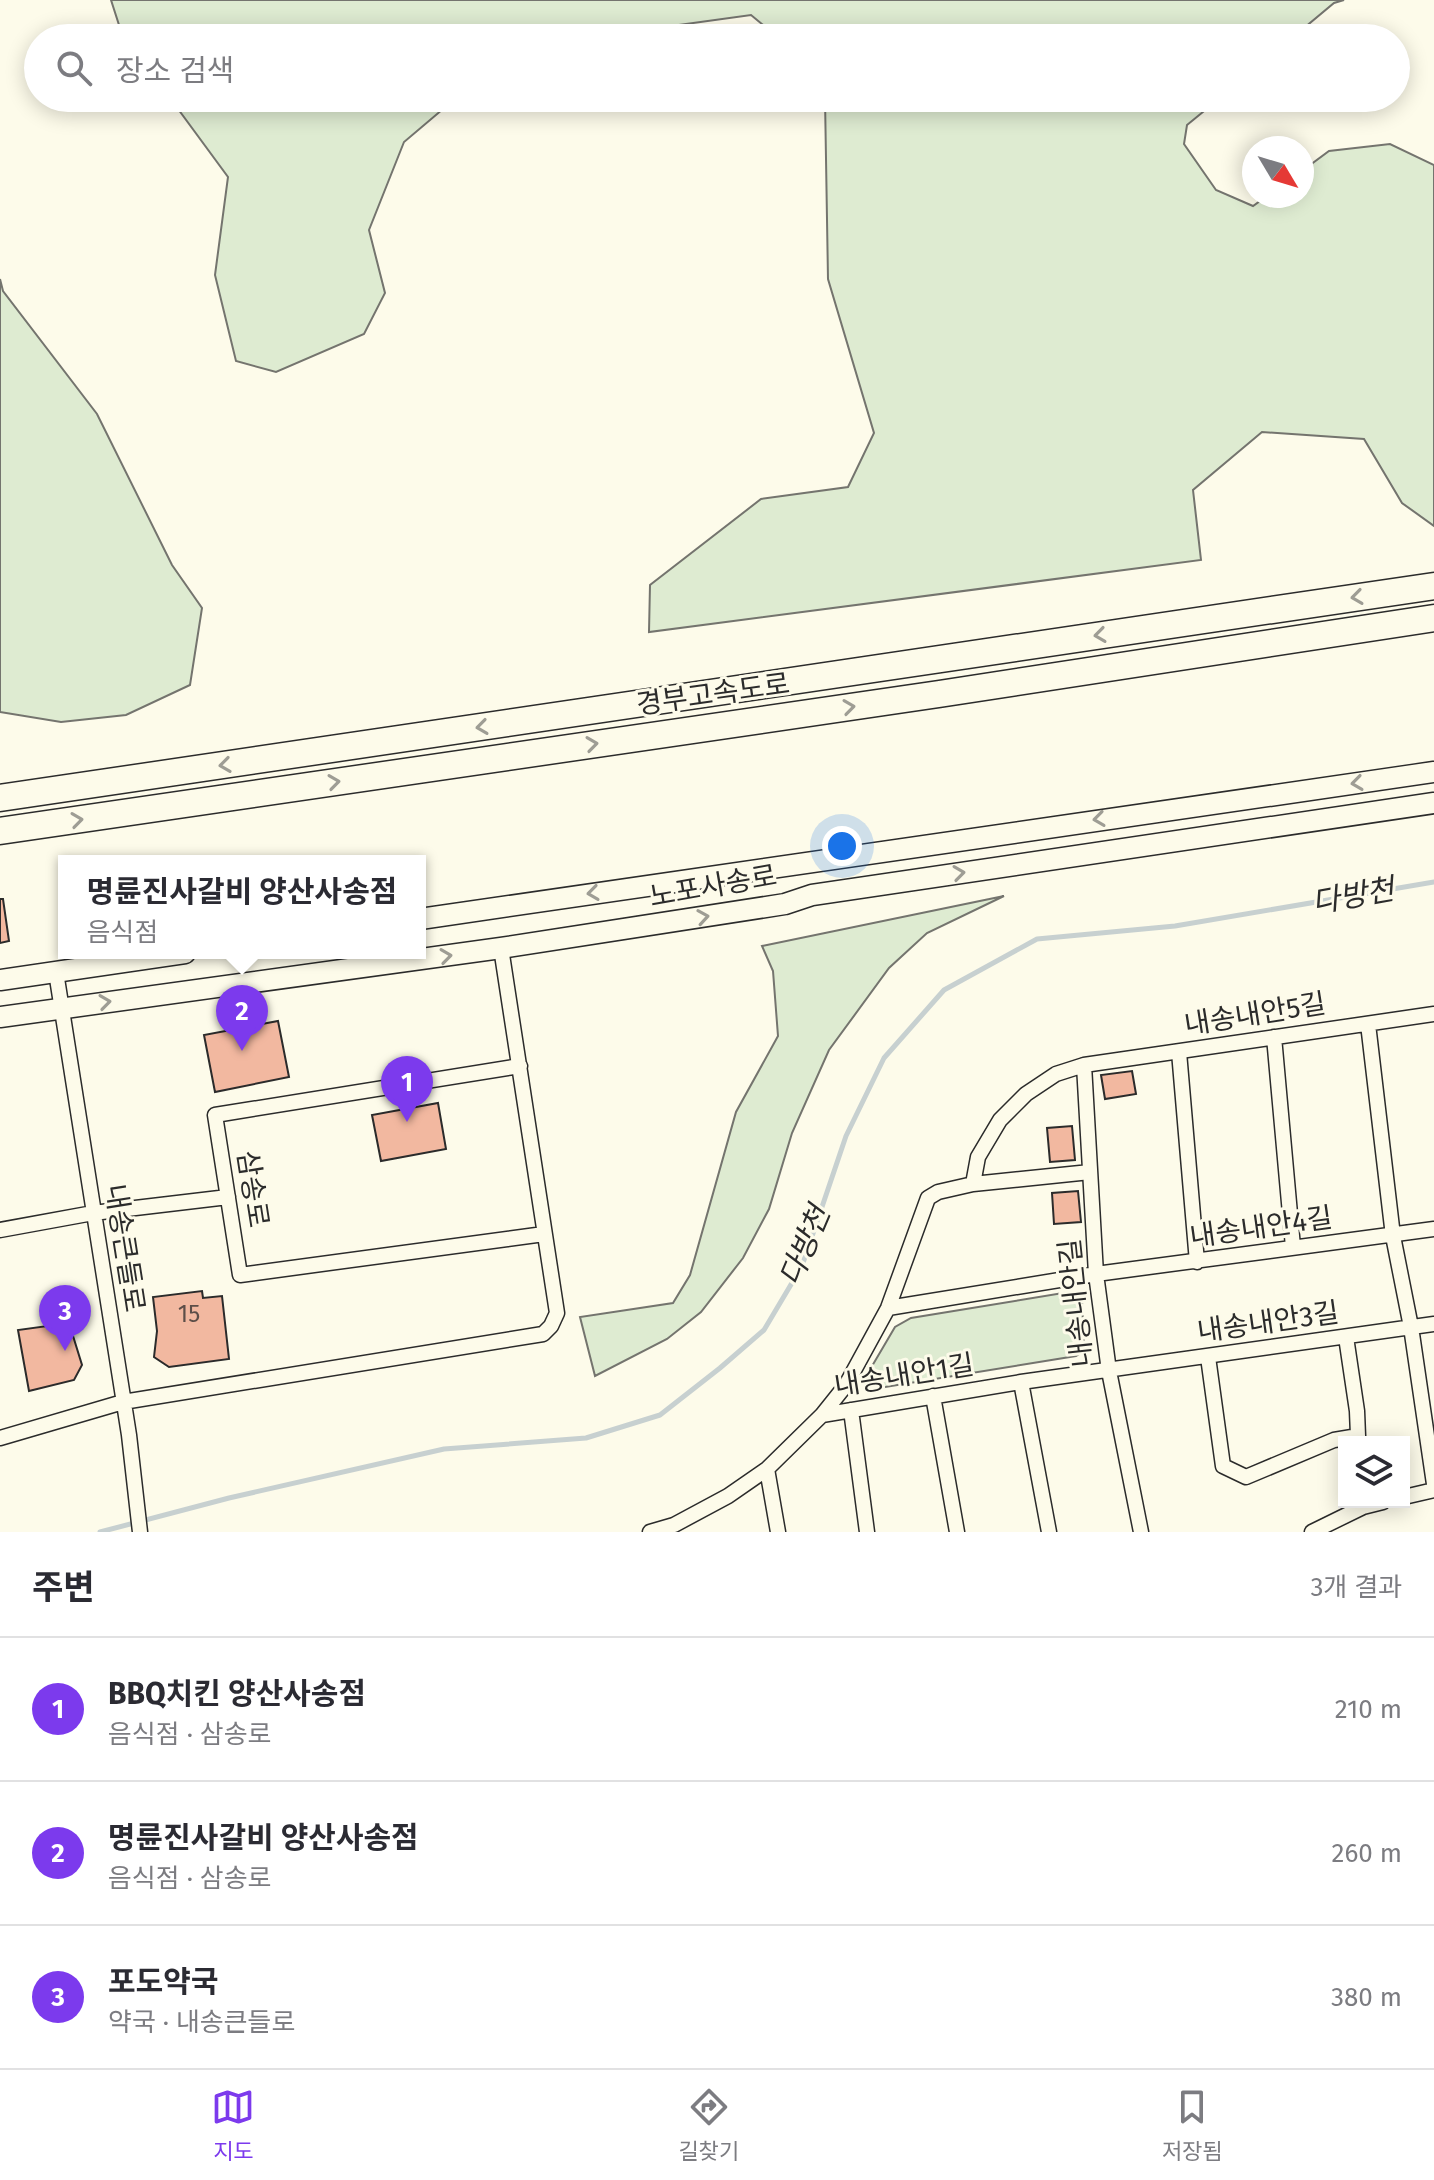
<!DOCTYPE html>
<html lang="ko">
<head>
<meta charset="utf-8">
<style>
  body { margin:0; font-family:"Fira Sans","Noto Sans KR",sans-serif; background:#f7f7f7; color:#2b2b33 }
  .controls { position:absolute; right:24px; bottom:24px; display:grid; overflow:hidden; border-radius:0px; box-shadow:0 4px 20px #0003 }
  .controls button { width:72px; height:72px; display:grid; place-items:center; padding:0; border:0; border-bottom:2px solid #e1e1e2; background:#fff; color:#2b2b33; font:40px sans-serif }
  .compass { position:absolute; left:1242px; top:136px; width:72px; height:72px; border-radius:50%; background:#fff; box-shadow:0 4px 20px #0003; rotate:128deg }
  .you { position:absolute; left:842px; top:846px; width:28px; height:28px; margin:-20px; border:6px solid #fff; border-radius:50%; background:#1a73e8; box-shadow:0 0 0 12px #1a73e833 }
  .badge { display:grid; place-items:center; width:52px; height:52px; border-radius:50%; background:#7c3aed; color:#fff; font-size:26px; font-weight:700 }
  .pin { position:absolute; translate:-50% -66px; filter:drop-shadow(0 2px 4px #0008) }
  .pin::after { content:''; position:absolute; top:42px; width:28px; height:24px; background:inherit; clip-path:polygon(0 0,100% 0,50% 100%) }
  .popup { position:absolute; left:58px; top:855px; width:368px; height:104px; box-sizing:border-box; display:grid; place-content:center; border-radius:0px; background:#fff; filter:drop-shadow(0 2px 6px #0005); font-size:26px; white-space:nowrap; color:#7c7c81 }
  .popup b { font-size:30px; color:#2b2b33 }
  .popup::after { content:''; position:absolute; left:50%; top:100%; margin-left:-16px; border:16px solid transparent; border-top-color:#fff }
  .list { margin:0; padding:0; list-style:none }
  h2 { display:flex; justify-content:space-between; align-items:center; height:104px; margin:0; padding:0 32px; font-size:34px }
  h2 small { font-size:26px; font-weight:400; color:#7c7c81 }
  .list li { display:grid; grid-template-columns:52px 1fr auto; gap:24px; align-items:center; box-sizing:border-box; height:144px; padding:0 32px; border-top:2px solid #e1e1e2 }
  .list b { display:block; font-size:30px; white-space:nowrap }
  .list p { margin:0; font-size:26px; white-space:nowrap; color:#7c7c81 }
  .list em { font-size:26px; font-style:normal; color:#7c7c81 }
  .icon { flex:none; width:44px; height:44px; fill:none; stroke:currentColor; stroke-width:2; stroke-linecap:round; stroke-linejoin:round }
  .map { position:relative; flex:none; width:1434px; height:1532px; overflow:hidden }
  .search { position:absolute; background:#fff; box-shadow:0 4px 20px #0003; left:24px; right:24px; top:24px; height:88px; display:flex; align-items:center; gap:20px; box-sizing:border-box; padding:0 28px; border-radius:44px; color:#7c7c81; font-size:30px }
  .sheet { height:536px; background:#fff }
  nav { display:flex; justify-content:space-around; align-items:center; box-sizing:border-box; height:112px; border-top:2px solid #e1e1e2; background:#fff; font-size:22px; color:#7c7c81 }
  nav a { display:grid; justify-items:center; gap:4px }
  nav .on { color:#7c3aed }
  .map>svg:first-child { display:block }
  .green { fill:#deebd1; stroke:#74746e; stroke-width:2 }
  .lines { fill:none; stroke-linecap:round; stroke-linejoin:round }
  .stream { stroke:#c7d0d0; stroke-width:5 }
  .building { fill:#f2b8a0; stroke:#2b2b2b; stroke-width:2 }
  .street-casing { stroke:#2b2b2b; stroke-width:17 }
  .secondary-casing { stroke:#2b2b2b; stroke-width:23 }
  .highway-casing { stroke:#2b2b2b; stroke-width:29 }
  .street { stroke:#fdfbea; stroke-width:14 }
  .secondary { stroke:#fdfbea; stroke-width:20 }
  .highway { stroke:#fdfbea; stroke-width:26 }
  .oneway { stroke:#9e9d94 }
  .labels { text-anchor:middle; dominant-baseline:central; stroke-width:6; stroke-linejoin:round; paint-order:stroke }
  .number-label { font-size:24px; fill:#5d4e48 }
  .street-label { font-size:28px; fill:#2b2b2b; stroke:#fdfbea }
  .water-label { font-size:30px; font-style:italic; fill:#2b2b2b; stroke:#fdfbea }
</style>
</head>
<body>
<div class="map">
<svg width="1434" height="1532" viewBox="0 0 1434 1532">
  <rect width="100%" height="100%" fill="#fdfbea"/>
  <path class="green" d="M111,0H1344L1334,3L1292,38H779L751,15L657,28L610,38H127L120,28Z
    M170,98H456L404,142L369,230L385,293L364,334L276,372L236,361L215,275L228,177Z
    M825,98H1220L1187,125L1184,144L1216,190L1253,206L1267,196H1302V171L1329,151L1390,144L1434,165V526L1402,503L1364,439L1262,432L1193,490L1201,560L649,632L650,585L761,499L848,487L874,433L828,279Z
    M0,279L3,291L97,414L172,565L202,608L190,685L126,715L61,722L0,712Z
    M1004,896L927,933L889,968L829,1050L792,1133L769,1209L743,1258L701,1312L667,1339L595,1376L580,1317L673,1303L690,1275L736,1112L778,1036L773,971L762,946Z
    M1069,1292L1082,1298L1084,1351L1076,1356L873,1389L868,1386L865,1378L895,1327L911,1318Z"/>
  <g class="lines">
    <path class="stream" d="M100,1532L229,1498L444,1449L586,1438L660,1415L720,1368L764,1330L802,1266L846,1136L884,1058L944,990L1037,939L1175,926L1434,882"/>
  </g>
  <path class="building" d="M0,899H3L9,941L0,943Z
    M278,1021L289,1077L215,1092L204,1035Z
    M1132,1071L1136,1094L1105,1099L1101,1075Z
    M438,1103L446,1149L381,1161L372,1115Z
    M1072,1126L1075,1160L1050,1162L1047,1128Z
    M1078,1191L1081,1222L1054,1224L1052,1193Z
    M202,1291L203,1298L222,1296L229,1359L169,1367L154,1357L157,1331L153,1297Z
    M69,1323L82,1365L74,1380L29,1391L18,1330Z"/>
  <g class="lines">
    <g class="street-casing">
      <path id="street" d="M56,972L129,1435L140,1532
        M1368,1024L1393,1236L1411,1327L1434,1484
        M1274,1037L1293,1247
        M1179,1052L1197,1262
        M1084,1065L1096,1274L1109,1371L1141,1532
        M520,1066L215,1115L240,1275L544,1234
        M973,1184L1090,1172
        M0,1230L93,1213L228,1197
        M888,1308L1096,1274L1434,1229
        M1208,1357L1223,1466L1246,1477L1334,1440L1358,1436L1357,1411L1346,1337
        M1021,1382L1049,1532
        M933,1396L957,1532
        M851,1410L867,1532
        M822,1415L846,1385L888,1308L928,1198L938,1192L973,1184L978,1157L1000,1120L1026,1094L1056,1074L1084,1065L1434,1014
        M0,1438L123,1402L543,1334L551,1326L557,1313L501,948
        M767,1469L778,1532
        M1404,1497L1434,1490
        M650,1532L674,1525L728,1496L767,1469L822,1415L1021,1382L1434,1324
        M1312,1532L1363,1507L1383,1502"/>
    </g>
    <g class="secondary-casing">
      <path id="secondary" d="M420,919L1434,772
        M0,980L185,953
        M0,1017L501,948L785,904L812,895L1434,803"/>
    </g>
    <g class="highway-casing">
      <path id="highway" d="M0,798L1434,586
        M0,831L939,694L1434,618"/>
    </g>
    <use href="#street" class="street"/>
    <use href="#secondary" class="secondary"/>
    <use href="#highway" class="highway"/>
  </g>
  <defs><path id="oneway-chevron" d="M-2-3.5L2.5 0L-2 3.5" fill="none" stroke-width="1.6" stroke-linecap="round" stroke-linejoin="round" transform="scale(2)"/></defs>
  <g class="oneway">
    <use href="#oneway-chevron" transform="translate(1357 597) rotate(172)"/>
    <use href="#oneway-chevron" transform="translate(1100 635) rotate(172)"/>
    <use href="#oneway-chevron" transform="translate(849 707) rotate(-8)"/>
    <use href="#oneway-chevron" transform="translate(482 727) rotate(172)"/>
    <use href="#oneway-chevron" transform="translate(592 744) rotate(-8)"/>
    <use href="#oneway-chevron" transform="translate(225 765) rotate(172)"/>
    <use href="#oneway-chevron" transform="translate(334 782) rotate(-8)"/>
    <use href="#oneway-chevron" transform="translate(1357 783) rotate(172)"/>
    <use href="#oneway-chevron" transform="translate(1099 819) rotate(172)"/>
    <use href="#oneway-chevron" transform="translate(77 820) rotate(-8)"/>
    <use href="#oneway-chevron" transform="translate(959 873) rotate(-8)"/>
    <use href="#oneway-chevron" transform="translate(593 893) rotate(172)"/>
    <use href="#oneway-chevron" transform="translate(703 917) rotate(-9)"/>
    <use href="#oneway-chevron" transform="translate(446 956) rotate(-8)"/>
    <use href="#oneway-chevron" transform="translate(105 1002) rotate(-8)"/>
  </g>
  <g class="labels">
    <g class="number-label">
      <text x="189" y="1314">15</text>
    </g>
    <g class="street-label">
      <text transform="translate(713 694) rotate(-8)">경부고속도로</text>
      <text transform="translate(713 886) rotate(-10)">노포사송로</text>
      <text transform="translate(1255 1014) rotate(-9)">내송내안5길</text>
      <text transform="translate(253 1189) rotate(81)">삼송로</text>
      <text transform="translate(1261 1227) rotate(-8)">내송내안4길</text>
      <text transform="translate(125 1248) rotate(81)">내송큰들로</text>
      <text transform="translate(1076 1303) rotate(-96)">내송내안길</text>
      <text transform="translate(1268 1322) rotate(-8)">내송내안3길</text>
      <text transform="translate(904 1375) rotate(-9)">내송내안1길</text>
    </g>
    <g class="water-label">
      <text transform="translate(1353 896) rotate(-10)">다방천</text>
      <text transform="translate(805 1246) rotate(-67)">다방천</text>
    </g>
  </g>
</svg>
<div class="controls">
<button><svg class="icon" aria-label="layers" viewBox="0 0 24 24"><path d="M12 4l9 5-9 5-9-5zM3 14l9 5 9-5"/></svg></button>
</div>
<svg class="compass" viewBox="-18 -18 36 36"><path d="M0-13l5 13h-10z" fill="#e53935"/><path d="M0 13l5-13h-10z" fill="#7c7c81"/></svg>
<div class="you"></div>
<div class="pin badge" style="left:407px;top:1122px">1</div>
<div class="pin badge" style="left:242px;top:1051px">2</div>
<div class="popup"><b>명륜진사갈비 양산사송점</b>음식점</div>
<div class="pin badge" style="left:65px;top:1351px">3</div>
<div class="search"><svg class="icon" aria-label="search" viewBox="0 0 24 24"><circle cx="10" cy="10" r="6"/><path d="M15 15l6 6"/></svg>장소 검색</div>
</div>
<section class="sheet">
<h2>주변<small>3개 결과</small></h2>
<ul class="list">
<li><span class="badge">1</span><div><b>BBQ치킨 양산사송점</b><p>음식점 · 삼송로</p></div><em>210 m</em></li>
<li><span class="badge">2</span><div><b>명륜진사갈비 양산사송점</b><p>음식점 · 삼송로</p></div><em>260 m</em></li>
<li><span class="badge">3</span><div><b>포도약국</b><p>약국 · 내송큰들로</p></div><em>380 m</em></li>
</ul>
</section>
<nav>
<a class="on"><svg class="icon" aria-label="map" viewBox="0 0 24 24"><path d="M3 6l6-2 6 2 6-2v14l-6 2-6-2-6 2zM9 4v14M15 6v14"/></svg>지도</a>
<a><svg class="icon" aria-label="directions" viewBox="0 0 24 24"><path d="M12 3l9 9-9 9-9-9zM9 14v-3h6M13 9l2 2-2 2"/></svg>길찾기</a>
<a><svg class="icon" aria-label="saved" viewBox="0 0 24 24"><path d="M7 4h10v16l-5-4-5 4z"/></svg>저장됨</a>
</nav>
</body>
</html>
